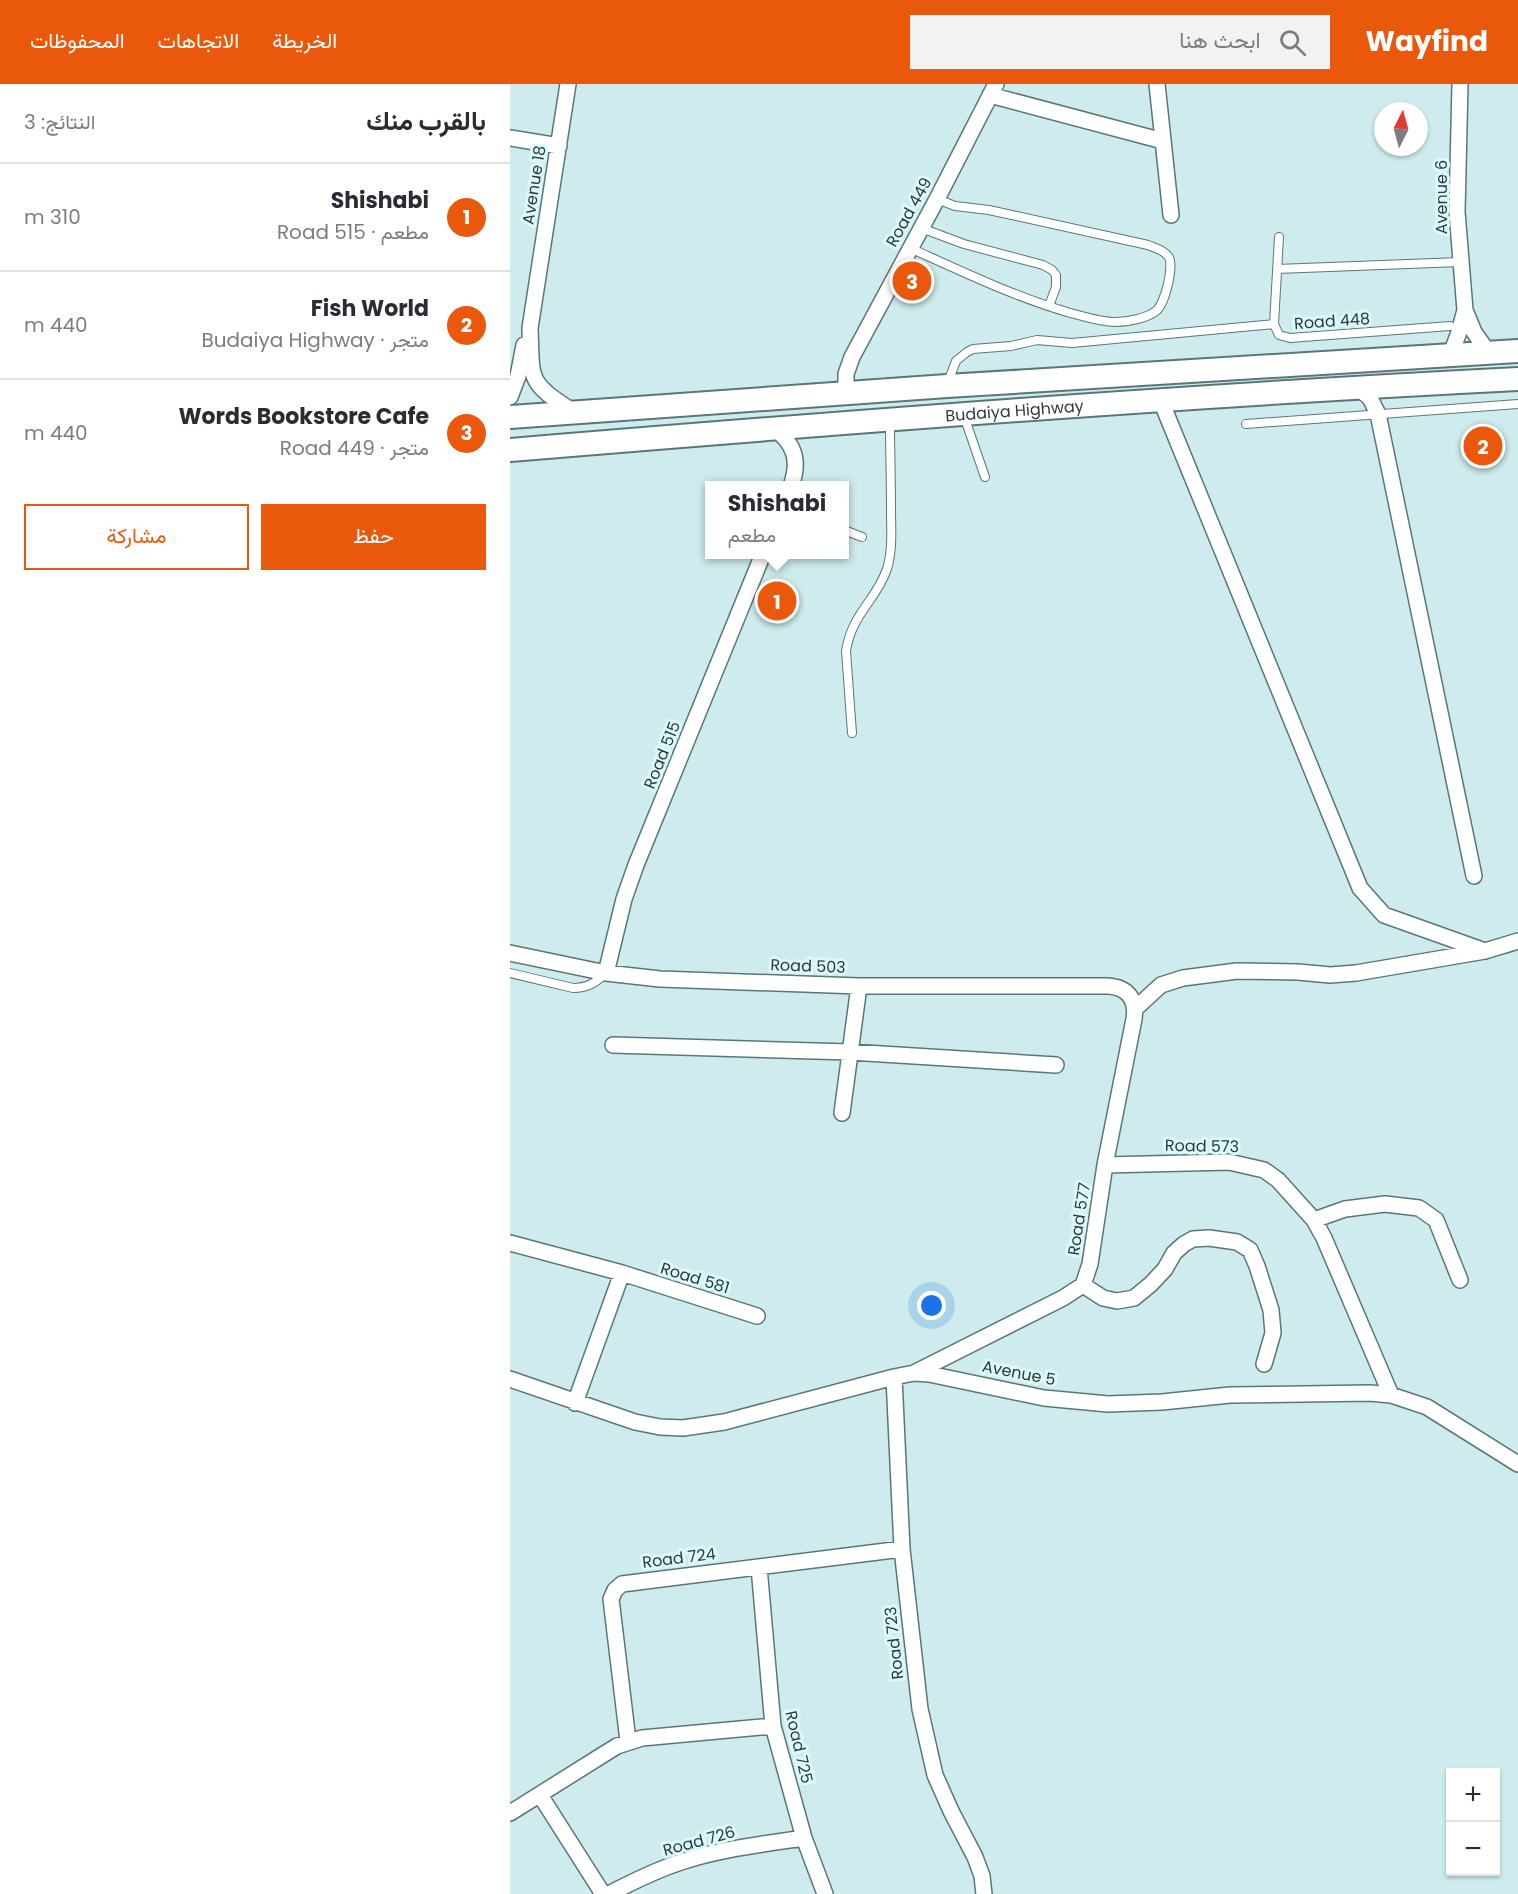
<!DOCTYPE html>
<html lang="ar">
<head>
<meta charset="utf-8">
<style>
  body { margin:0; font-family:Poppins,Vazirmatn,sans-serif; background:#f2f2f3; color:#2b2b33; direction:rtl }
  .controls { position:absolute; right:18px; bottom:18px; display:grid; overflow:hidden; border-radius:0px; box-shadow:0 2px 4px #0004 }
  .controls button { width:54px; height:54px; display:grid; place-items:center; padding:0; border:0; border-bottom:2px solid #e1e1e2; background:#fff; color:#2b2b33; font:30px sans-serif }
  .compass { position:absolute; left:864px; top:18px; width:54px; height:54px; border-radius:50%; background:#fff; box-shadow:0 2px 4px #0004; rotate:6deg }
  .you { position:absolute; left:422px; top:1222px; width:21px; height:21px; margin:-15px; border:4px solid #fff; border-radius:50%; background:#1a73e8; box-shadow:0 0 0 9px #1a73e833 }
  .badge { display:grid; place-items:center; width:39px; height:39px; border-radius:50%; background:#ea580c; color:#fff; font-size:20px; font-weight:700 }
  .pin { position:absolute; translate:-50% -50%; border:3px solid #fff; box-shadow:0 2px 6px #0006 }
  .popup { position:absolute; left:195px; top:397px; width:144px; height:78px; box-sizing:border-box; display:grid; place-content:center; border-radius:0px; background:#fff; filter:drop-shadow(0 2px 4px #0005); font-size:20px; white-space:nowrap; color:#7c7c81 }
  .popup b { font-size:22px; color:#2b2b33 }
  .popup::after { content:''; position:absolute; left:50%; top:100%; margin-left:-12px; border:12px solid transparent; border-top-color:#fff }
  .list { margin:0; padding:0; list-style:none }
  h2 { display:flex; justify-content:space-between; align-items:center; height:78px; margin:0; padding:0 24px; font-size:26px }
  h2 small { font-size:20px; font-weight:400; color:#7c7c81 }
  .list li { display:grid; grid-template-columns:39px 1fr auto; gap:18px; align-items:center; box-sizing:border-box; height:108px; padding:0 24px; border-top:2px solid #e1e1e2 }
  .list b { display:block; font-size:22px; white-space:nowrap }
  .list p { margin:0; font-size:20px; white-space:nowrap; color:#7c7c81 }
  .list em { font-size:20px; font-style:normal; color:#7c7c81 }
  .actions { display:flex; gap:12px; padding:18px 24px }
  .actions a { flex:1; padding:14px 0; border:2px solid #ea580c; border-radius:0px; text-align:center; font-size:21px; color:#ea580c }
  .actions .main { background:#ea580c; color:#fff }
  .icon { flex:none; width:33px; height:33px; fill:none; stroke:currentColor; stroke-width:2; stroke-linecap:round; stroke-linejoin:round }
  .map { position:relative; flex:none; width:1008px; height:1810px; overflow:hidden; direction:ltr }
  header { display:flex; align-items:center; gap:36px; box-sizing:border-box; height:84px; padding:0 30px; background:#ea580c; color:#fff }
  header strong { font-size:28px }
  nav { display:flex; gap:33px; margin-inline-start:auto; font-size:21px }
  .search { width:420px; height:54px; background:#f2f2f3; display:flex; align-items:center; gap:15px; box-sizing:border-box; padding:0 21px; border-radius:0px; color:#7c7c81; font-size:22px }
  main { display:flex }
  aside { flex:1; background:#fff }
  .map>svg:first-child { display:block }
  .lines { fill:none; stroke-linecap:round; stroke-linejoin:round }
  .lane-casing { stroke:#5c7678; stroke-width:10 }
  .street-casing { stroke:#5c7678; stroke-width:18 }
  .primary-casing { stroke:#5c7678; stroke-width:26 }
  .lane { stroke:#fff; stroke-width:8 }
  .street { stroke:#fff; stroke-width:15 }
  .primary { stroke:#fff; stroke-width:22 }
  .labels { text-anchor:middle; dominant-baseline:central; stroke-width:6; stroke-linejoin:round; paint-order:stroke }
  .street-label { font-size:16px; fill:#2e3a3a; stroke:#dbf9fb }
</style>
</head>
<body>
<header>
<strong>Wayfind</strong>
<div class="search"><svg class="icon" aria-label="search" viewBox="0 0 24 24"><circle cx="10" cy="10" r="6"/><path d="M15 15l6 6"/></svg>ابحث هنا</div>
<nav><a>الخريطة</a><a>الاتجاهات</a><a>المحفوظات</a></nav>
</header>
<main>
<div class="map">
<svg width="1008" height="1810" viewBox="0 0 1008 1810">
  <rect width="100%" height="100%" fill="#ceeced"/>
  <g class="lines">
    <g class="lane-casing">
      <path id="lane" d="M411,144L454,160L533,181L542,186L546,191V203L539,222
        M769,153L764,240L769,251L780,254L940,242
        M400,164C451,187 503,212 557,228C572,232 590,238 606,238C618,238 637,234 646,227C655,220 665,180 658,172C654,166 645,164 638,161L479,126L445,122L427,115
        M767,185L950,178
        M438,298L446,277L457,268L463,265L501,262L527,256L562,259L764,240
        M454,332L475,393
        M736,340L1008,320
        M334,446L352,453
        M342,649L336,567C342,529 366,517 377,485C383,466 381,444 381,425C381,396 380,366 380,337
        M0,889L63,904C77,904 85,899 95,890"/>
    </g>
    <g class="street-casing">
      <path id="street" d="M58,0L20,244C22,297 17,298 64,328
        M647,0L661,131
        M950,0L947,128L955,226L964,248L978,268
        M480,11L653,57
        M0,54L49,62
        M941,270L949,248L955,226
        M847,303L860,314L868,330L964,792
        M336,309V290L342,273L427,115L486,0
        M0,313L8,292L14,261
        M651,317L850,804L874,831L975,867
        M264,344C285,360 290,377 281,402
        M0,869L96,889L150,895L349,902H598C618,903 627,916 624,935L595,1081L580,1180L573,1201L553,1214L404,1289
        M96,889L114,815L126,781L253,470
        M625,925L651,901L673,894L727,887L788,888L820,891L846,889L975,867L1008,857
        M103,961L340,968L546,981
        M332,1029L349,902
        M595,1081L719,1078L754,1086L768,1096L804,1136L814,1154L881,1311
        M804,1136L835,1125L875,1120L909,1124L926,1136L950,1196
        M0,1159L112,1189L247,1232
        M573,1201L593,1214L607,1217L624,1214L641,1200L655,1185L664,1169L674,1160L683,1155L699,1154L727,1158L740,1166L747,1182L761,1226L763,1249L754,1280
        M384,1293L392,1465L410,1625L425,1691L441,1727L465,1773L472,1792L474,1810
        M0,1295L125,1338L150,1343L173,1344L214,1338L384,1293L404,1289L419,1290L534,1314L598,1320L652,1318L720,1311L860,1309L881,1311L917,1323L1008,1380
        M65,1319L112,1189
        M249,1483L263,1642L294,1754L315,1810
        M118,1657L101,1515L105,1506L112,1500L392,1465
        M30,1711L93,1810
        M0,1729L107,1662L132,1654L263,1642
        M99,1810C122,1798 146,1786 171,1778C211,1765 253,1760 294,1754"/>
    </g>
    <g class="primary-casing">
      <g id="primary">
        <path d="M0,333L437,302L1008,267"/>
        <path id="s1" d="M0,366C336,338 672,312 1008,295"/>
      </g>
    </g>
    <use href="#lane" class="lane"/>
    <use href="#street" class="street"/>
    <use href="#primary" class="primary"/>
  </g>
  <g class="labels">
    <g class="street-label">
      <text transform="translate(24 101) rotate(-81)">Avenue 18</text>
      <text transform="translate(931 113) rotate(-90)">Avenue 6</text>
      <text transform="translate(399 128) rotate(-61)">Road 449</text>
      <text transform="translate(822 237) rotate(-4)">Road 448</text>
      <text stroke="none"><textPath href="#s1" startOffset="506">Budaiya Highway</textPath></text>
      <text transform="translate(152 671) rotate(-68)">Road 515</text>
      <text transform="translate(298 882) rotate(2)">Road 503</text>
      <text transform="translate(692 1062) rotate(1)">Road 573</text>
      <text transform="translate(569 1135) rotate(-81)">Road 577</text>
      <text transform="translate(185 1194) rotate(17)">Road 581</text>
      <text transform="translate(509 1289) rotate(11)">Avenue 5</text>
      <text transform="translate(169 1474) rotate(-7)">Road 724</text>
      <text transform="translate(384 1559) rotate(-96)">Road 723</text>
      <text transform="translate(289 1663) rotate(77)">Road 725</text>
      <text transform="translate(189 1757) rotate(-15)">Road 726</text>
    </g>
  </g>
</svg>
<div class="controls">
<button>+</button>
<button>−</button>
</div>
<svg class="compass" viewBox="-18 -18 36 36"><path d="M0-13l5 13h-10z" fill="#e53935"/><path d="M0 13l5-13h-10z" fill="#7c7c81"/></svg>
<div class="you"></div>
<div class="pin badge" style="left:267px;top:517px">1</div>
<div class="popup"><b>Shishabi</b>مطعم</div>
<div class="pin badge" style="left:973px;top:362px">2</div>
<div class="pin badge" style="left:402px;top:197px">3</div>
</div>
<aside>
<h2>بالقرب منك<small>النتائج: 3</small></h2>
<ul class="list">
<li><span class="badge">1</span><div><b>Shishabi</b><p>مطعم · Road 515</p></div><em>310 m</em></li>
<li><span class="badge">2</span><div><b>Fish World</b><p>متجر · Budaiya Highway</p></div><em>440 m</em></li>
<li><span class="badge">3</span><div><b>Words Bookstore Cafe</b><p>متجر · Road 449</p></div><em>440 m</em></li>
</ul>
<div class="actions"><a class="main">حفظ</a><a>مشاركة</a></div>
</aside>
</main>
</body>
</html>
